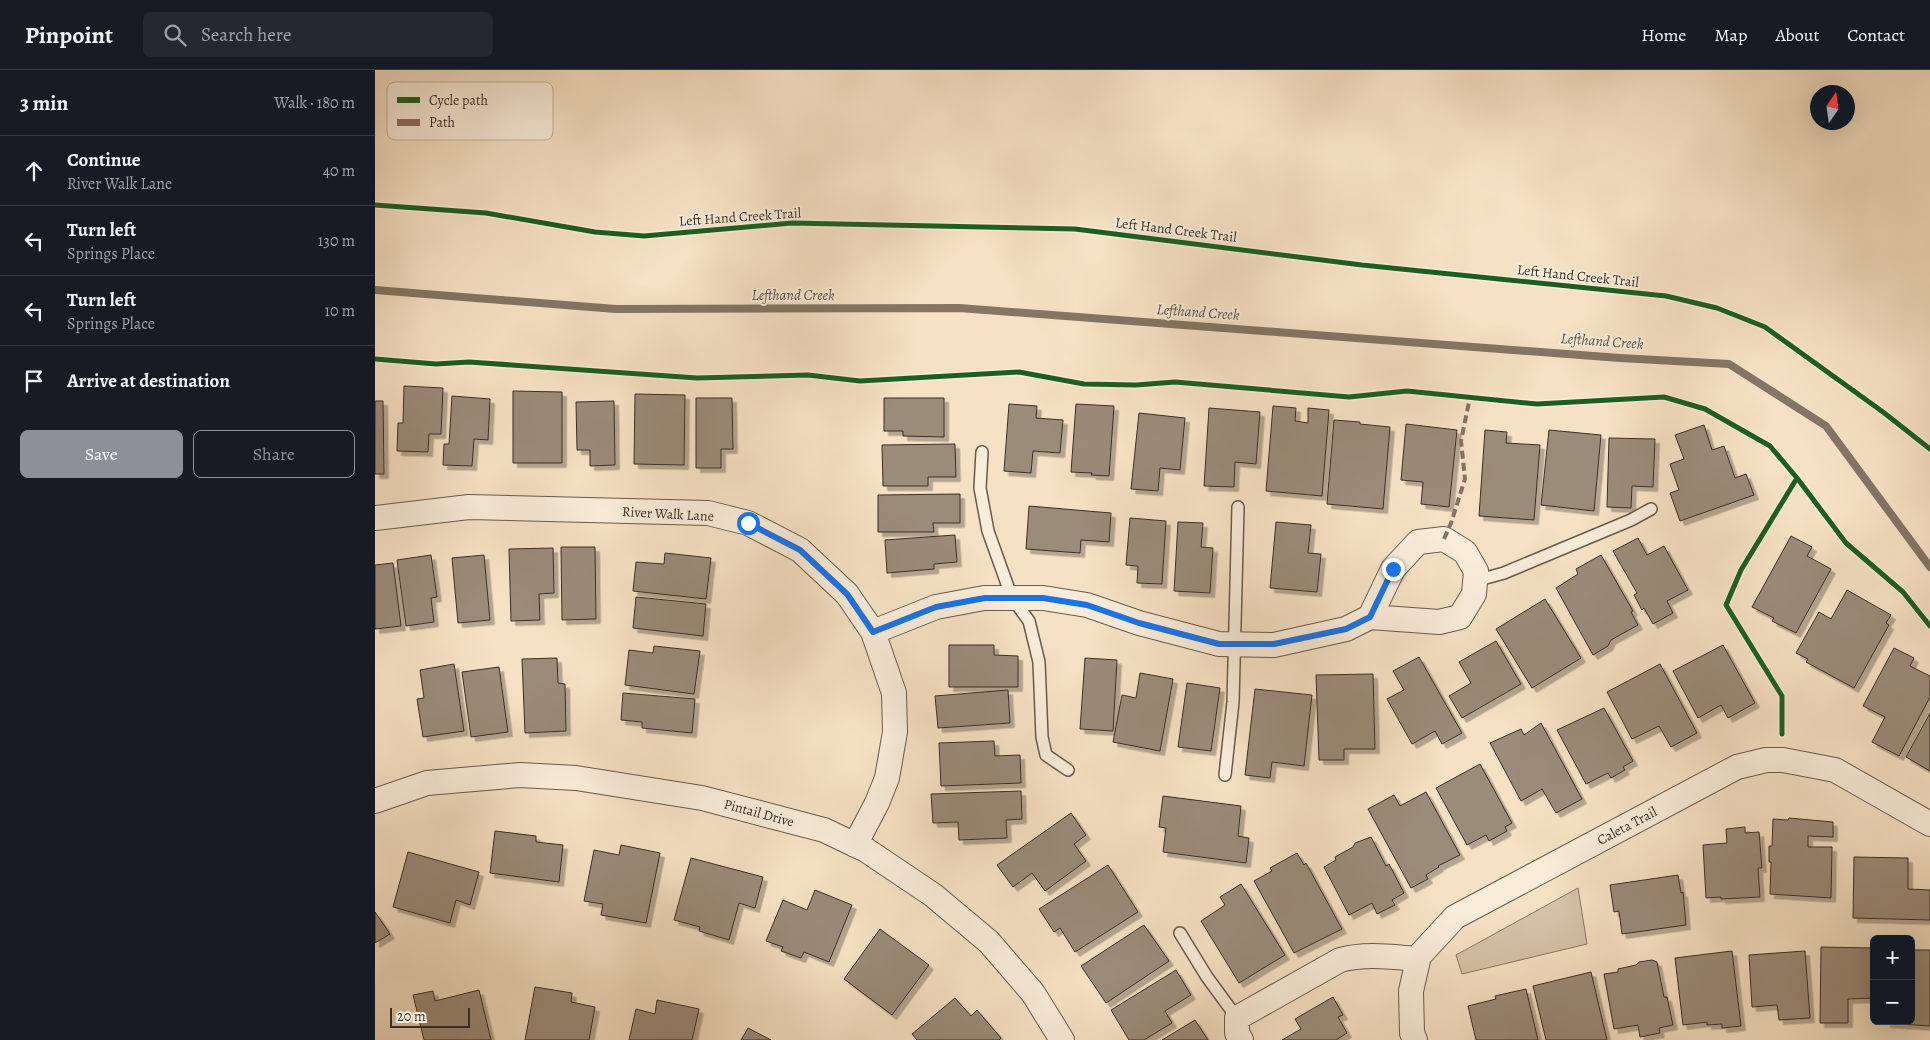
<!DOCTYPE html>
<html lang="en">
<head>
<meta charset="utf-8">
<style>
  body { margin:0; font-family:Alegreya,serif; background:#242831; color:#f1f3f6 }
  .controls { position:absolute; right:15px; bottom:15px; display:grid; overflow:hidden; border-radius:8px; box-shadow:0 5px 20px #0002 }
  .controls button { width:45px; height:45px; display:grid; place-items:center; padding:0; border:0; border-bottom:1px solid #363941; background:#171b24; color:#f1f3f6; font:25px sans-serif }
  .compass { position:absolute; left:1435px; top:15px; width:45px; height:45px; border-radius:50%; background:#171b24; box-shadow:0 5px 20px #0002; rotate:13deg }
  .scale { position:absolute; left:15px; bottom:12px; width:80px; box-sizing:border-box; padding-left:5px; border:2px solid #392e27; border-top:0; font-size:14px; line-height:18px; white-space:nowrap; color:#392e27; -webkit-text-stroke:4px #f9ecd9; paint-order:stroke }
  .stop { position:absolute; width:15px; height:15px; margin:-11px; border:4px solid #1a73e8; border-radius:50%; background:#fff }
  .stop.end { background:#1a73e8; border-color:#fff; box-shadow:0 1px 5px #0008 }
  .list { margin:0; padding:0; list-style:none }
  h2 { display:flex; justify-content:space-between; align-items:center; height:65px; margin:0; padding:0 20px; font-size:21px }
  h2 small { font-size:16px; font-weight:400; color:#9ea1a6 }
  .list li { display:grid; grid-template-columns:32px 1fr auto; gap:15px; align-items:center; box-sizing:border-box; height:70px; padding:0 20px; border-top:1px solid #363941 }
  .list b { display:block; font-size:19px; white-space:nowrap }
  .list p { margin:0; font-size:16px; white-space:nowrap; color:#9ea1a6 }
  .list em { font-size:16px; font-style:normal; color:#9ea1a6 }
  .actions { display:flex; gap:10px; padding:15px 20px }
  .actions a { flex:1; padding:11px 0; border:1px solid #8c9099; border-radius:8px; text-align:center; font-size:18px; color:#8c9099 }
  .actions .main { background:#8c9099; color:#fff }
  .icon { flex:none; width:28px; height:28px; fill:none; stroke:currentColor; stroke-width:2; stroke-linecap:round; stroke-linejoin:round }
  .map { position:relative; flex:none; width:1555px; height:970px; overflow:hidden }
  header { display:flex; align-items:center; gap:30px; box-sizing:border-box; height:70px; padding:0 25px; background:#171b24; border-bottom:1px solid #363941 }
  header strong { font-size:24px }
  nav { display:flex; gap:28px; margin-inline-start:auto; font-size:18px }
  .search { width:350px; height:45px; background:#242831; display:flex; align-items:center; gap:12px; box-sizing:border-box; padding:0 18px; border-radius:8px; color:#9ea1a6; font-size:19px }
  main { display:flex }
  aside { flex:1; background:#171b24 }
  .map>svg:first-child { display:block }
  .green { fill:#d6c3a9; stroke:#887868 }
  .lines { fill:none; stroke-linecap:round; stroke-linejoin:round }
  .stream { stroke:#847565; stroke-width:8 }
  .building { fill:#9b8b79; stroke:#392e27; filter:url(#shadow) }
  .service-casing { stroke:#685b4e; stroke-width:14 }
  .minor-casing { stroke:#685b4e; stroke-width:26 }
  .service { stroke:#f9ecd9; stroke-width:11 }
  .minor { stroke:#f9ecd9; stroke-width:24 }
  .quiet { stroke:#8d6e63; stroke-width:4; stroke-dasharray:8 4; stroke-linecap:butt }
  .cycleway-casing { stroke:#f9ecd9; stroke-width:8 }
  .cycleway { stroke:#1b5e20; stroke-width:5 }
  .route { stroke:#1a73e8; stroke-width:6 }
  .labels { text-anchor:middle; dominant-baseline:central; stroke-width:4; stroke-linejoin:round; paint-order:stroke }
  .street-label { font-size:14px; fill:#392e27; stroke:#f9ecd9 }
  .water-label { font-size:15px; font-style:italic; fill:#5e5146; stroke:#f9ecd9 }
  .key { fill:#f9ecd9; stroke:#bfb3a4; stroke-width:1 }
  .key-label { font-size:14px; fill:#392e27 }
</style>
</head>
<body>
<header>
<strong>Pinpoint</strong>
<div class="search"><svg class="icon" aria-label="search" viewBox="0 0 24 24"><circle cx="10" cy="10" r="6"/><path d="M15 15l6 6"/></svg>Search here</div>
<nav><a>Home</a><a>Map</a><a>About</a><a>Contact</a></nav>
</header>
<main>
<aside>
<h2>3 min<small>Walk · 180 m</small></h2>
<ul class="list">
<li><svg class="icon" aria-label="ahead" viewBox="0 0 24 24"><path d="M12 20V5M6 11l6-6 6 6"/></svg><div><b>Continue</b><p>River Walk Lane</p></div><em>40 m</em></li>
<li><svg class="icon" aria-label="left" viewBox="0 0 24 24"><path d="M17 20v-9H6M10 6l-5 5 5 5"/></svg><div><b>Turn left</b><p>Springs Place</p></div><em>130 m</em></li>
<li><svg class="icon" aria-label="left" viewBox="0 0 24 24"><path d="M17 20v-9H6M10 6l-5 5 5 5"/></svg><div><b>Turn left</b><p>Springs Place</p></div><em>10 m</em></li>
<li><svg class="icon" aria-label="arrive" viewBox="0 0 24 24"><path d="M6 21V4h12l-3 4 3 4H6"/></svg><div><b>Arrive at destination</b></div></li>
</ul>
<div class="actions"><a class="main">Save</a><a>Share</a></div>
</aside>
<div class="map">
<svg width="1555" height="970" viewBox="0 0 1555 970">
  <defs>
    <filter id="shadow"><feDropShadow dx="4.5" dy="4.5" stdDeviation="0" flood-color="#0004"/></filter>
  </defs>
  <rect width="100%" height="100%" fill="#f6e1c4"/>
  <filter id="stains"><feTurbulence type="fractalNoise" baseFrequency=".004" numOctaves="4"/><feColorMatrix values="0 0 0 0 .2 0 0 0 0 .09 0 0 0 0 .02 0 0 0 .5 -.17"/></filter>
  <radialGradient id="worn" r=".72"><stop offset=".6" stop-color="#630" stop-opacity="0"/><stop offset="1" stop-color="#630" stop-opacity=".3"/></radialGradient>
  <path class="green" d="M1203,818L1212,874L1087,904L1081,885Z"/>
  <g class="lines">
    <path class="stream" d="M0,220L241,239L584,238L1245,288L1354,294L1451,356L1555,497"/>
  </g>
  <path class="building" d="M29,316L68,318L66,364H54L53,382L22,381L23,353H28Z
    M138,321L187,322V393H138Z
    M260,324L310,325L309,395L259,394Z
    M77,326L115,329L113,370L99,369L97,396L68,395L69,374H74Z
    M321,328H357L358,379H346V398H321Z
    M509,328H569V367L528,366V361H509Z
    M0,331H8L9,404H0Z
    M239,331L240,395L215,396V380H202L201,332Z
    M634,334L662,336L661,348L688,350L685,383L658,381L656,403L629,401Z
    M701,334L739,336L734,406L716,405L717,403L696,402Z
    M898,336L921,338L920,351L933,353V338L954,340L947,426L891,421Z
    M834,338L885,342L881,394L860,392L859,417L829,416Z
    M764,343L810,348L805,400L785,398L783,421L756,419Z
    M959,350L985,352V354L1015,357L1008,439L952,434Z
    M1031,354L1082,360L1074,437L1046,434L1048,412L1026,410Z
    M1329,355L1337,380L1349,376L1360,408L1371,404L1379,425L1305,451L1295,423L1304,420L1295,394L1309,389L1300,365Z
    M1110,360L1132,362L1131,373L1165,375L1159,450L1104,446Z
    M1174,360L1226,365L1219,441L1166,435Z
    M1234,368L1280,369L1278,417L1257,416L1256,438L1232,437Z
    M580,374L581,407H553V416H508L507,375Z
    M585,424V453H558L559,462H503V425Z
    M654,436L736,443L734,472L706,470L705,483L651,479Z
    M755,448L791,451L787,514L762,513L763,496L751,495Z
    M803,452L828,453L826,477L838,478L835,523L799,521Z
    M901,452L936,455L933,483L946,484L942,522L895,518Z
    M580,465L582,492L559,494V499L512,503L510,470Z
    M1416,466L1437,477L1432,486L1456,499L1421,563L1397,551L1399,548L1377,537Z
    M1263,468L1272,485L1289,476L1313,520L1292,531L1298,543L1278,554L1269,538L1267,540L1259,525L1262,523L1238,481Z
    M186,477H220L221,549L187,550Z
    M178,478L179,523L164,524L165,550L136,551L134,479Z
    M290,483L336,488L331,529L258,521L261,492L289,494Z
    M56,485L62,527L56,528L59,552L31,556L22,490Z
    M109,485L115,550L83,553L77,488Z
    M1226,485L1258,541L1256,542L1263,555L1236,570L1233,576L1218,585L1181,518L1203,504L1201,499Z
    M18,493L26,556L0,559V495Z
    M1472,520L1516,545L1511,553L1514,555L1479,618L1431,592L1433,589L1421,583L1444,542L1456,549Z
    M261,527L331,534L328,566L258,558Z
    M1170,529L1206,588L1157,618L1121,559Z
    M1121,571L1146,614L1087,648L1074,626L1096,613L1084,592Z
    M574,575H619V585L643,586V617H574Z
    M1348,575L1380,633L1353,648L1346,635L1323,648L1298,601Z
    M279,576L325,581L319,624L250,615L254,580L278,583Z
    M1519,578L1539,588L1535,596L1555,606V627L1524,686L1497,672L1510,647L1488,636Z
    M1044,587L1087,663L1067,674L1060,661L1037,674L1012,629L1029,620L1018,601Z
    M182,588L183,613L190,614L191,661L150,663L147,589Z
    M710,588L742,590L738,661L705,659Z
    M79,594L89,661L48,667L42,629L49,628L45,600Z
    M1285,594L1322,663L1296,677L1284,656L1257,669L1232,622Z
    M124,597L133,662L96,667L87,602Z
    M765,603L798,609L785,681L738,672L747,625L761,628Z
    M998,604L1000,679H969V690H944L941,605Z
    M812,613L845,618L836,681L803,677Z
    M880,619L937,625L929,696L897,692L895,708L870,705Z
    M633,620L635,653L563,658L560,626Z
    M248,623L320,629L317,663L267,658V652L246,650Z
    M1229,638L1258,691L1248,697L1250,700L1236,708L1233,703L1211,714L1182,660Z
    M1555,643V701L1531,687Z
    M1166,653L1207,729L1181,743L1167,719L1146,731L1115,673L1146,659L1149,665Z
    M619,671L620,686L645,685L646,713L566,716L564,673Z
    M1105,694L1137,753L1130,757L1132,761L1114,771L1111,765L1092,775L1061,718Z
    M646,721L647,749L631,750L632,768L584,770L583,752L558,753L556,724Z
    M1051,722L1085,785L1063,796L1064,797L1051,805L1053,809L1036,818L993,739L1019,725L1025,736Z
    M788,726L866,736L863,766L874,768L871,793L788,782L791,758L784,757Z
    M696,743L711,765L699,774L711,791L670,821L657,803L638,817L622,795Z
    M1414,748L1458,752V767L1433,766V777H1457L1456,828L1395,824L1396,792H1394V776H1397L1398,749L1413,750Z
    M1370,757V763L1384,762L1387,798H1383L1385,827L1346,829V827L1331,828L1328,775L1352,773L1351,759Z
    M120,761L161,766V772L188,775L184,812L115,803Z
    M996,767L1011,796L1014,794L1029,823L1017,830L1020,835L1002,844L997,833L974,845L949,797L961,790L960,787L978,777L980,773Z
    M246,775L285,783L271,853L226,845L228,834L209,831L219,780L244,785Z
    M33,782L104,802L95,835L81,830L75,853L18,837Z
    M922,783L929,795L931,793L967,859L919,883L879,811L897,801L895,798Z
    M1479,787L1533,788V819L1555,820V850L1478,848Z
    M316,788L388,807L380,838L364,833L354,870L324,861L325,857L299,850Z
    M733,795L763,842L700,882L685,858L679,862L664,839Z
    M1303,805L1306,823L1308,822L1311,855L1247,864L1244,841L1239,842L1235,815Z
    M866,814L910,885L864,913L826,851L850,835L845,827Z
    M440,820L477,835L454,892L429,882L426,888L406,881L408,877L391,871L408,830L432,840Z
    M0,842L15,864L0,873Z
    M769,855L794,891L731,933L706,896Z
    M505,859L554,895L517,945L469,909Z
    M1446,877L1499,878V928L1473,929V953H1445Z
    M1536,880H1555V956L1511,953V951H1536Z
    M1357,881L1366,956L1347,958V954L1332,955V952L1308,955L1300,888Z
    M1430,881L1435,948L1404,950L1402,935L1377,937L1374,885Z
    M1277,890L1282,892L1289,927H1292L1298,955L1284,958L1285,963L1265,967L1263,955L1239,959L1229,904L1243,902V899L1261,895L1264,892Z
    M801,900L816,925L790,941L797,953L769,970H754L736,940Z
    M1216,902L1232,970H1171L1158,916Z
    M160,917L197,923L196,932L220,937L214,970H150Z
    M1151,919L1163,970H1101L1093,936L1121,929L1120,926Z
    M104,920L116,970H49L38,925L58,921L60,931Z
    M958,927L968,945L963,947L972,963L961,970H907L926,959L920,949Z
    M580,928L596,946L602,940L626,968L624,970H542L537,964Z
    M282,930L324,939L317,970H254L261,939L280,944Z
    M820,950L833,970H787Z
    M373,958L396,970H366Z"/>
  <g class="lines">
    <g class="service-casing">
      <path id="service" d="M607,382L605,418L613,461L637,528L654,551L664,592L667,667L671,685L693,700
        M1100,511L1129,503L1256,450L1276,439
        M850,705L858,632L863,437
        M805,863L832,907L862,948"/>
    </g>
    <g class="minor-casing">
      <path id="minor" d="M0,448L94,437L333,443L373,453L425,480L472,524L498,562L519,623L520,662L512,708L502,733L480,775
        M1069,469L1090,482L1101,501L1099,524L1085,547L1064,552L995,547L1018,499L1043,472Z
        M498,562L561,537L609,528H668L712,535L764,553L844,574L899,575L971,559L995,547
        M0,731L52,713L145,705L201,708L327,728L449,760L491,780L558,825L614,872L658,923L687,970
        M866,970L862,963V948L965,890C992,883 1016,887 1043,889
        M1040,970L1037,963L1036,921L1044,886L1080,847L1362,697L1391,690H1408L1460,700L1555,754"/>
    </g>
    <use href="#service" class="service"/>
    <use href="#minor" class="minor"/>
    <path class="quiet" d="M1069,469L1076,453L1090,409L1086,371L1095,327"/>
    <g class="cycleway-casing">
      <path id="cycleway" d="M0,135L111,143L220,162L269,166L417,153L700,159L987,195L1291,226L1342,238L1390,257L1508,342L1555,379
        M0,289L61,294L94,292L322,308L433,305L485,311L644,302L709,314L761,315L800,312L974,327L1032,321L1162,334L1289,327L1330,339L1395,376L1422,408L1471,473L1528,522L1555,556
        M1407,664V626L1351,535L1366,500L1422,408"/>
    </g>
    <use href="#cycleway" class="cycleway"/>
  </g>
  <g class="lines">
    <path class="route" d="M373,453L425,480L472,524L498,562L561,537L610,528H668L712,535L764,553L844,574H899L971,559L995,547L1018,499"/>
  </g>
  <g class="labels">
    <g class="street-label">
      <text transform="translate(365 147) rotate(-4)">Left Hand Creek Trail</text>
      <text transform="translate(801 160) rotate(7)">Left Hand Creek Trail</text>
      <text transform="translate(1203 206) rotate(6)">Left Hand Creek Trail</text>
      <text transform="translate(293 444) rotate(3)">River Walk Lane</text>
      <text transform="translate(384 743) rotate(15)">Pintail Drive</text>
      <text transform="translate(1252 756) rotate(-28)">Caleta Trail</text>
    </g>
    <g class="water-label">
      <text x="418" y="225">Lefthand Creek</text>
      <text transform="translate(823 242) rotate(4)">Lefthand Creek</text>
      <text transform="translate(1227 271) rotate(4)">Lefthand Creek</text>
    </g>
  </g>
  <rect x="12" y="12" width="166" height="58" rx="8" class="key"/>
  <rect x="22" y="27" width="23" height="6" fill="#1b5e20"/>
  <rect x="22" y="49" width="23" height="7" fill="#8d6e63"/>
  <g class="key-label">
    <text x="54" y="35">Cycle path</text>
    <text x="54" y="57">Path</text>
  </g>
  <rect width="100%" height="100%" filter="url(#stains)"/>
  <rect width="100%" height="100%" fill="url(#worn)"/>
</svg>
<div class="controls">
<button>+</button>
<button>−</button>
</div>
<svg class="compass" viewBox="-18 -18 36 36"><path d="M0-13l5 13h-10z" fill="#e53935"/><path d="M0 13l5-13h-10z" fill="#9ea1a6"/></svg>
<div class="scale">20 m</div>
<div class="stop" style="left:373px;top:453px"></div>
<div class="stop end" style="left:1018px;top:499px"></div>
</div>
</main>
</body>
</html>
